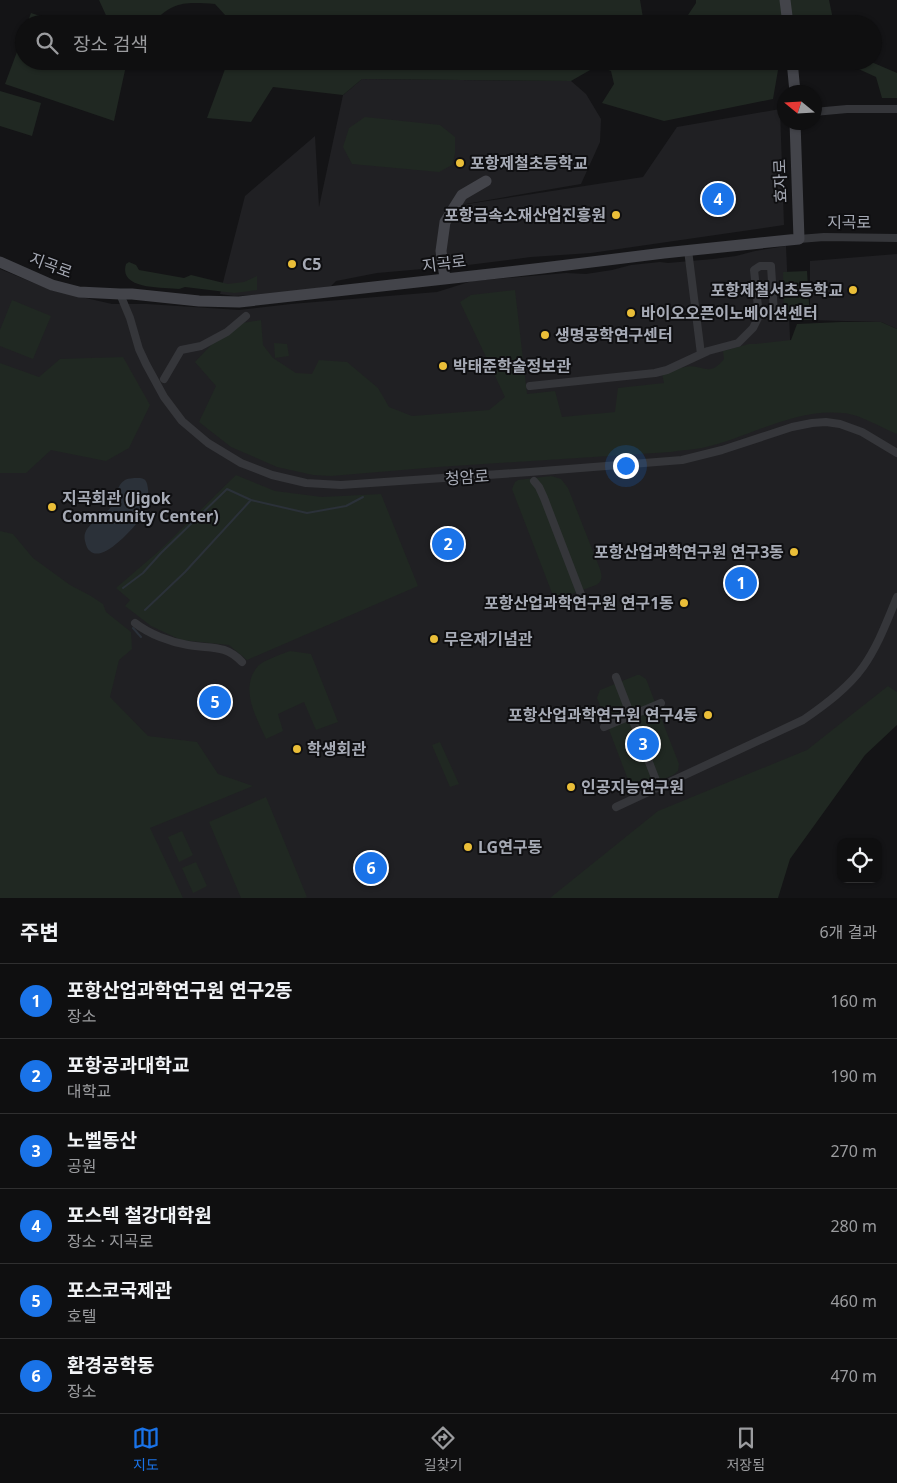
<!DOCTYPE html>
<html lang="ko">
<head>
<meta charset="utf-8">
<style>
  body { margin:0; font-family:"Noto Sans","Noto Sans KR",sans-serif; background:#1d1d1e; color:#f1f3f6 }
  .controls { position:absolute; right:15px; bottom:15px; display:grid; overflow:hidden; border-radius:10px; box-shadow:0 1px 4px #0004 }
  .controls button { width:45px; height:45px; display:grid; place-items:center; padding:0; border:0; border-bottom:1px solid #2f2f30; background:#0f0f10; color:#f1f3f6; font:25px sans-serif }
  .compass { position:absolute; left:777px; top:85px; width:45px; height:45px; border-radius:50%; background:#0f0f10; box-shadow:0 1px 4px #0004; rotate:288deg }
  .you { position:absolute; left:625px; top:465px; width:18px; height:18px; margin:-12px; border:4px solid #fff; border-radius:50%; background:#1a73e8; box-shadow:0 0 0 8px #1a73e833 }
  .badge { display:grid; place-items:center; width:32px; height:32px; border-radius:50%; background:#1a73e8; color:#fff; font-size:16px; font-weight:700 }
  .pin { position:absolute; translate:-50% -50%; border:2px solid #fff; box-shadow:0 1px 5px #0006 }
  .list { margin:0; padding:0; list-style:none }
  h2 { display:flex; justify-content:space-between; align-items:center; height:65px; margin:0; padding:0 20px; font-size:21px }
  h2 small { font-size:16px; font-weight:400; color:#9b9c9f }
  .list li { display:grid; grid-template-columns:32px 1fr auto; gap:15px; align-items:center; box-sizing:border-box; height:75px; padding:0 20px; border-top:1px solid #2f2f30 }
  .list b { display:block; font-size:19px; white-space:nowrap }
  .list p { margin:0; font-size:16px; white-space:nowrap; color:#9b9c9f }
  .list em { font-size:16px; font-style:normal; color:#9b9c9f }
  .icon { flex:none; width:28px; height:28px; fill:none; stroke:currentColor; stroke-width:2; stroke-linecap:round; stroke-linejoin:round }
  .map { position:relative; flex:none; width:897px; height:898px; overflow:hidden }
  .search { position:absolute; background:#0f0f10; box-shadow:0 1px 4px #0004; left:15px; right:15px; top:15px; height:55px; display:flex; align-items:center; gap:12px; box-sizing:border-box; padding:0 18px; border-radius:28px; color:#9b9c9f; font-size:19px }
  .sheet { height:515px; background:#0f0f10 }
  nav { display:flex; justify-content:space-around; align-items:center; box-sizing:border-box; height:70px; border-top:1px solid #2f2f30; background:#0f0f10; font-size:14px; color:#9b9c9f }
  nav a { display:grid; justify-items:center; gap:2px }
  nav .on { color:#1a73e8 }
  .map>svg:first-child { display:block }
  .built { fill:#202023 }
  .green { fill:#202822 }
  .water { fill:#2b3139 }
  .lines { fill:none; stroke-linecap:round; stroke-linejoin:round }
  .stream { stroke:#2b3139; stroke-width:2 }
  .street { stroke:#35363a; stroke-width:8 }
  .secondary { stroke:#43444a; stroke-width:11 }
  .poi-dot { fill:#eabe38; stroke:#0f0f11; stroke-width:2 }
  .labels { text-anchor:middle; dominant-baseline:central; stroke-width:4; stroke-linejoin:round; paint-order:stroke }
  .poi-label { font-size:16px; font-weight:bold; fill:#a6aab5; stroke:#0f0f11; text-anchor:start }
  .street-label { font-size:16px; fill:#a6aab5; stroke:#0f0f11 }
</style>
</head>
<body>
<div class="map">
<svg width="897" height="898" viewBox="0 0 897 898">
  <rect width="100%" height="100%" fill="#141416"/>
  <path class="built" d="M362,79L571,81L586,94L601,119L600,142L581,184L448,207L643,177L677,127L780,109L784,225L591,253L531,257L468,265L377,273L336,281L331,286L280,294L234,296L220,294L245,196L315,136L319,207L343,95Z
    M786,246L791,361L897,377V712L639,898H168L0,868V269L51,290L112,304H147L239,310L291,304L437,292L472,281L566,273L586,274L612,270L631,265L660,262L668,263L713,259L736,256L755,251Z
    M897,254V329L881,322L810,320V261Z"/>
  <path class="green" d="M99,0H640L644,24H228L226,16L215,4C184,2 174,1 151,24H110Z
    M696,0H829L834,24H682L696,3Z
    M31,13L64,24H27Z
    M24,33V61H127L114,121L5,84Z
    M228,61H831L778,70L773,99L664,121L602,103L614,84L611,71L597,66L571,81L362,79L343,95L273,87L251,122L207,118Z
    M841,61H869L897,73V98H882L876,77Z
    M0,91L41,103L32,136L0,126Z
    M365,117L440,125L455,137V153L452,165L439,172L352,164L343,147L349,128Z
    M129,262L136,265L139,270L184,278L191,275L228,284L244,282L257,276V290L234,293L185,287L179,289C163,287 118,290 126,264Z
    M807,271L810,320H784L783,272Z
    M515,290L527,394L555,391L562,417L615,412L618,388L664,383L662,374C670,372 678,368 685,367C703,363 708,379 724,359L723,351L749,344H755L791,340L797,324L841,322H881L897,329V434C882,428 859,414 843,413C793,408 749,438 702,448C691,450 681,450 671,452L438,467L331,476L313,475L277,467L231,447L199,422L216,386L195,362L230,325L261,320L263,345L273,358L296,373L312,374L319,360L347,362L378,388L389,407L412,416L489,410L505,397L460,302L471,295Z
    M12,300L51,316L33,359L0,346V330Z
    M274,343L287,344L289,356L275,358Z
    M123,357L150,405L129,448L106,461L51,450L26,473H0V363L39,377L60,359Z
    M236,475L275,491L322,497L381,494L418,586L247,660L229,645L181,640L151,626L125,606L130,600L116,588L159,551Z
    M551,476L561,479L568,488L600,569C602,576 603,581 596,585L558,599L552,593L512,489L515,482L518,480Z
    M0,531L13,534L33,558L70,585L91,596L103,604L106,612L131,632L132,649L119,660L110,697L148,736L197,742L218,774L253,786L150,828L183,898H0Z
    M290,651L311,654L338,722L316,730L304,702L278,714L283,731L266,739C256,717 239,688 258,666C264,660 282,654 290,651Z
    M637,675H640L646,679L679,764L678,771L673,775L644,788L634,785L627,777L597,698L600,690Z
    M888,686L897,692V725L865,755L790,859L778,898H550L658,811L807,750Z
    M440,742L459,784L450,787L432,745Z
    M266,797L307,897L304,898H241L209,822Z
    M182,831L193,855L179,862L168,837Z
    M196,862L207,886L193,893L182,868Z"/>
  <path class="water" d="M140,478C147,479 147,483 148,489C150,511 137,524 123,538C116,544 110,550 101,553C97,554 93,554 90,551C87,549 86,545 85,541C81,525 103,518 111,507C116,499 116,485 125,480C129,478 136,478 140,478Z"/>
  <g class="lines">
    <path class="stream" d="M123,588L143,573L161,553L227,489L251,500L307,513L346,506L363,497
      M145,610L185,572L251,500
      M133,628L141,637"/>
    <path class="street" d="M814,112L847,109H897
      M799,239L824,237L897,238
      M688,250L701,354
      M120,294L130,318L139,349L146,364L164,397L182,421L208,443L241,463L272,475L306,483L341,485L530,472L682,460L722,450L792,427L812,423L826,422L840,424L862,432L897,453
      M164,379L181,350L201,346L227,332L246,316
      M530,386L655,373L667,370L708,351L738,343L753,328L759,316L774,313L771,266H760L754,270L759,316
      M534,481L539,487L544,498L582,597
      M135,623C149,634 170,642 188,645C211,649 225,644 242,662
      M616,677L659,788
      M604,727L661,703
      M616,807L803,720C825,705 848,688 863,667C878,646 887,621 897,597"/>
    <path class="secondary" d="M785,0L788,24
      M792,61L795,92
      M0,262L52,285L79,292L120,294H132L199,301L239,302L543,268L664,253L799,239L795,122
      M445,278L441,251L445,222L462,195L486,181"/>
  </g>
  <g class="poi-dot">
    <circle cx="460" cy="163" r="5"/>
    <circle cx="616" cy="215" r="5"/>
    <circle cx="292" cy="264" r="5"/>
    <circle cx="853" cy="290" r="5"/>
    <circle cx="631" cy="313" r="5"/>
    <circle cx="545" cy="335" r="5"/>
    <circle cx="443" cy="366" r="5"/>
    <circle cx="52" cy="507" r="5"/>
    <circle cx="794" cy="552" r="5"/>
    <circle cx="684" cy="603" r="5"/>
    <circle cx="434" cy="639" r="5"/>
    <circle cx="708" cy="715" r="5"/>
    <circle cx="297" cy="749" r="5"/>
    <circle cx="571" cy="787" r="5"/>
    <circle cx="468" cy="847" r="5"/>
  </g>
  <g class="labels">
    <g class="poi-label">
      <text x="470" y="163">포항제철초등학교</text>
      <text x="606" y="215" text-anchor="end">포항금속소재산업진흥원</text>
      <text x="302" y="264">C5</text>
      <text x="843" y="290" text-anchor="end">포항제철서초등학교</text>
      <text x="641" y="313">바이오오픈이노베이션센터</text>
      <text x="555" y="335">생명공학연구센터</text>
      <text x="453" y="366">박태준학술정보관</text>
      <text x="62" y="498">지곡회관 (Jigok<tspan x="62" dy="18">Community Center)</tspan></text>
      <text x="784" y="552" text-anchor="end">포항산업과학연구원 연구3동</text>
      <text x="674" y="603" text-anchor="end">포항산업과학연구원 연구1동</text>
      <text x="444" y="639">무은재기념관</text>
      <text x="698" y="715" text-anchor="end">포항산업과학연구원 연구4동</text>
      <text x="307" y="749">학생회관</text>
      <text x="581" y="787">인공지능연구원</text>
      <text x="478" y="847">LG연구동</text>
    </g>
    <g class="street-label">
      <text transform="translate(780 181) rotate(-92)">효자로</text>
      <text x="849" y="222">지곡로</text>
      <text transform="translate(444 263) rotate(-7)">지곡로</text>
      <text transform="translate(51 265) rotate(20)">지곡로</text>
      <text transform="translate(467 477) rotate(-4)">청암로</text>
    </g>
  </g>
</svg>
<div class="controls">
<button><svg class="icon" aria-label="locate" viewBox="0 0 24 24"><circle cx="12" cy="12" r="6"/><path d="M12 2v4M12 18v4M2 12h4M18 12h4"/></svg></button>
</div>
<svg class="compass" viewBox="-18 -18 36 36"><path d="M0-13l5 13h-10z" fill="#e53935"/><path d="M0 13l5-13h-10z" fill="#9b9c9f"/></svg>
<div class="you"></div>
<div class="pin badge" style="left:741px;top:583px">1</div>
<div class="pin badge" style="left:448px;top:544px">2</div>
<div class="pin badge" style="left:643px;top:744px">3</div>
<div class="pin badge" style="left:718px;top:199px">4</div>
<div class="pin badge" style="left:215px;top:702px">5</div>
<div class="pin badge" style="left:371px;top:868px">6</div>
<div class="search"><svg class="icon" aria-label="search" viewBox="0 0 24 24"><circle cx="10" cy="10" r="6"/><path d="M15 15l6 6"/></svg>장소 검색</div>
</div>
<section class="sheet">
<h2>주변<small>6개 결과</small></h2>
<ul class="list">
<li><span class="badge">1</span><div><b>포항산업과학연구원 연구2동</b><p>장소</p></div><em>160 m</em></li>
<li><span class="badge">2</span><div><b>포항공과대학교</b><p>대학교</p></div><em>190 m</em></li>
<li><span class="badge">3</span><div><b>노벨동산</b><p>공원</p></div><em>270 m</em></li>
<li><span class="badge">4</span><div><b>포스텍 철강대학원</b><p>장소 · 지곡로</p></div><em>280 m</em></li>
<li><span class="badge">5</span><div><b>포스코국제관</b><p>호텔</p></div><em>460 m</em></li>
<li><span class="badge">6</span><div><b>환경공학동</b><p>장소</p></div><em>470 m</em></li>
</ul>
</section>
<nav>
<a class="on"><svg class="icon" aria-label="map" viewBox="0 0 24 24"><path d="M3 6l6-2 6 2 6-2v14l-6 2-6-2-6 2zM9 4v14M15 6v14"/></svg>지도</a>
<a><svg class="icon" aria-label="directions" viewBox="0 0 24 24"><path d="M12 3l9 9-9 9-9-9zM9 14v-3h6M13 9l2 2-2 2"/></svg>길찾기</a>
<a><svg class="icon" aria-label="saved" viewBox="0 0 24 24"><path d="M7 4h10v16l-5-4-5 4z"/></svg>저장됨</a>
</nav>
</body>
</html>
